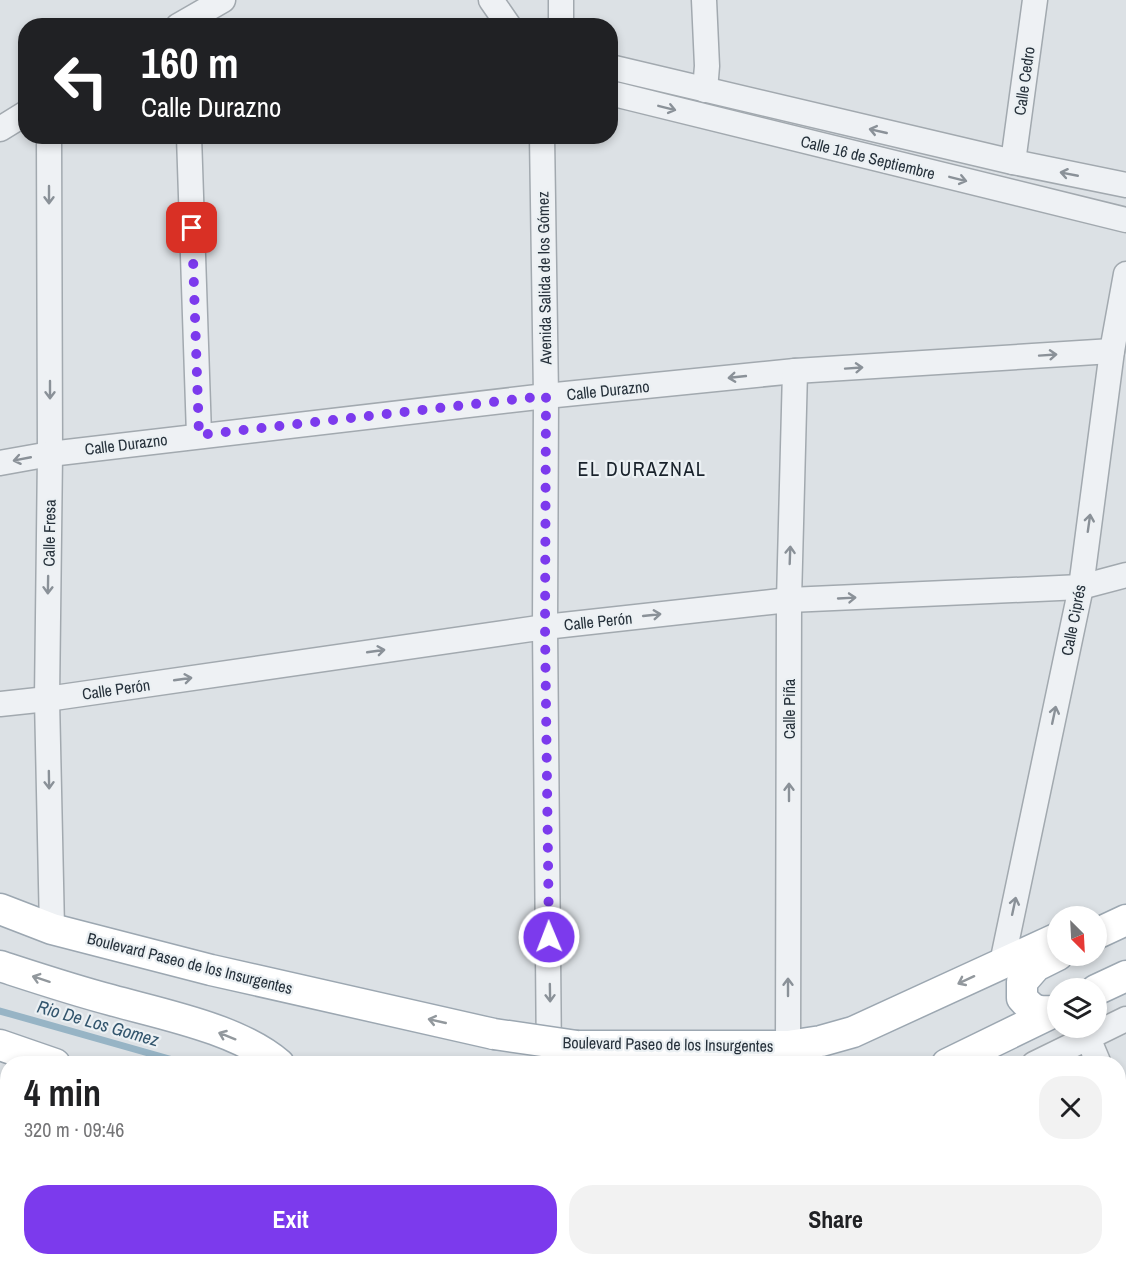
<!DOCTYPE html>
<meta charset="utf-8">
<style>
body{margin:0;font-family:"Archivo Narrow",sans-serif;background:#f2f2f2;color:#202124;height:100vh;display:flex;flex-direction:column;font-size:22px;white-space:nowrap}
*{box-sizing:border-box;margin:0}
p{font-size:20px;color:#757577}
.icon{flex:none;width:33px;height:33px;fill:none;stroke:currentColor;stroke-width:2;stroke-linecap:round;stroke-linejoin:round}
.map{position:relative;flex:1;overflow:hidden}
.side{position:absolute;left:0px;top:1056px;width:1126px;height:210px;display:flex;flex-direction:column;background:#fff;border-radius:24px 24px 0 0;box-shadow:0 3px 9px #0003}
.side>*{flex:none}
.hud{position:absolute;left:18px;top:18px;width:600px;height:126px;border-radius:24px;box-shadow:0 3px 9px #0003;background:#202124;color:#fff;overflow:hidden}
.needle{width:39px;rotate:156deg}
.buttons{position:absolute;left:1047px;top:906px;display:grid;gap:12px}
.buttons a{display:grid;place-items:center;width:60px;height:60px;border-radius:50%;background:#fff;box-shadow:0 3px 9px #0003;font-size:30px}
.pin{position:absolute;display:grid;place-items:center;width:51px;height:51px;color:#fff;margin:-26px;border-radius:12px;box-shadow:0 3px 9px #0006}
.me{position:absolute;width:66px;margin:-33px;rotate:359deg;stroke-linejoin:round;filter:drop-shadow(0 0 4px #0008)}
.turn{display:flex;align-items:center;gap:21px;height:126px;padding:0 24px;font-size:27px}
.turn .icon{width:78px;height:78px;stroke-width:2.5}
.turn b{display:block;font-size:42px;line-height:51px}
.round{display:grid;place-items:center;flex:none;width:63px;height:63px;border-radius:24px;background:#f2f2f2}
.overview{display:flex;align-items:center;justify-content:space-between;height:102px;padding:0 24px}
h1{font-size:36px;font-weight:800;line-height:45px}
.button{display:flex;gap:12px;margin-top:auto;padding:12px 24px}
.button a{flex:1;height:69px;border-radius:24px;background:#7c3aed;color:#fff;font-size:24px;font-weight:800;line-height:69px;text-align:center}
.button a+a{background:#f2f2f2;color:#202124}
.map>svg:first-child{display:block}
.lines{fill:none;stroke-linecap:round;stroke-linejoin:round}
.stream{stroke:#97b4c5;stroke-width:7}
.minor-casing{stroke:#a2a9af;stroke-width:27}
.major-casing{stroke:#9ca7b1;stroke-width:33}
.minor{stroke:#eef1f4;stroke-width:24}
.major{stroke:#fff;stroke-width:30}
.major-bridge-casing{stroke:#9ca7b1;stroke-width:33;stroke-linecap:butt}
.major-bridge{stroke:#fff;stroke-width:30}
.oneway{stroke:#8a9198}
.oneway2{stroke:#92989d}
.route{stroke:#7c3aed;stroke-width:10;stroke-dasharray:0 18}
.labels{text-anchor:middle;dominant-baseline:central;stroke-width:4.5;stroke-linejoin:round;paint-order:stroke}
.street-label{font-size:16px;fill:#26313b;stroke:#ebf0f3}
.water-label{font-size:18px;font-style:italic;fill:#32556d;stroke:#ebf0f3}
.quarter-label{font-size:20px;letter-spacing:1.5px;fill:#19222b;stroke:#ebf0f3}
</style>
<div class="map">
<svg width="1126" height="1266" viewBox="0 0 1126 1266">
<rect width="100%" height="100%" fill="#dce1e5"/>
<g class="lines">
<!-- stream -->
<g class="stream">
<path d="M0 1011 187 1064"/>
<path d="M328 1258 330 1266"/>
</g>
<!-- minor casing -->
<g class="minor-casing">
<g id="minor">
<path d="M491 0 509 26"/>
<path d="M704 0 707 66 705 90"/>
<path d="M178 26 223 0"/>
<path d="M561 26V0"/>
<path d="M610 67 1013 162 1126 185"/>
<path d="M610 93 1126 220"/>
<path d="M0 129 26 113"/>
<path d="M49 136 50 454 47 699 52 929"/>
<path d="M189 136 199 435"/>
<path d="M542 136 546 396 545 627 549 1064"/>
<path d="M1013 162 1035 0"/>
<path d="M0 463 50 454 546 396 795 371 1112 351"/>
<path d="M0 704 47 699 545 627 789 600 1081 587 1126 575"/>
<path d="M1002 963 1081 587 1112 351 1126 274"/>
<path d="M1088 1038 1099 1064"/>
<path d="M788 1046 789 600 795 371"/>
<path d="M1034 1064 1126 1019"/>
<path d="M1119 1107 1126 1122"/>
<path d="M214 1258 220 1266"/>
<path d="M889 1258 892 1266"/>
<path d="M171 1266 180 1258"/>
<path d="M545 1266V1258"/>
</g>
</g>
<!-- major casing -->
<g class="major-casing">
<g id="major">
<path d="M0 909 52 929 211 970 494 1034"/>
<path d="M1096 934 1126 920"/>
<path d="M0 966C37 978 73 990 111 1000 161 1014 239 1029 279 1064"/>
<path d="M1096 990 1126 976"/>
<path d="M1057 1011C1038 1012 1034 1012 1022 998V982L1036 966 1058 955"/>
<path d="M0 1045 55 1064"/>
<path d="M577 1046H788L821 1041 853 1032 1058 938"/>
<path d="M947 1064 1058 1010"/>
<path d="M0 1122 8 1125"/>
<path d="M289 1258 292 1266"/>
<path d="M373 1258 375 1266"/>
</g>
</g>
<!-- minor -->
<use href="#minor" class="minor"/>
<!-- major -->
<use href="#major" class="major"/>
<!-- major-bridge casing -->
<g class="major-bridge-casing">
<path id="major-bridge" d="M494 1034 577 1046"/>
</g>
<!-- major-bridge -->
<use href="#major-bridge" class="major-bridge"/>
</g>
<!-- one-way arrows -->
<defs><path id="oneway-shaft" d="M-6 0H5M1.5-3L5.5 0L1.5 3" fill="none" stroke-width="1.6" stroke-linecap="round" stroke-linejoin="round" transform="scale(1.5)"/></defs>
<g class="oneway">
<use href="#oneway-shaft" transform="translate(667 108) rotate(14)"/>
<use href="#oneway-shaft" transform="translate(878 131) rotate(-167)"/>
<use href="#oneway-shaft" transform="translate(1069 174) rotate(-169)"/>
<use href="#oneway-shaft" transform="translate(958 179) rotate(14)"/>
<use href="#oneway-shaft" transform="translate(49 195) rotate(90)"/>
<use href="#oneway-shaft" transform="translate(1048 355) rotate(-4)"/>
<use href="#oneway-shaft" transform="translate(854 368) rotate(-4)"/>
<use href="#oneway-shaft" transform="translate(737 377) rotate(174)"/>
<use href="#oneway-shaft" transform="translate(50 390) rotate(90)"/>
<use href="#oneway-shaft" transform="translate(22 459) rotate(169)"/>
<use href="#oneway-shaft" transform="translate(1089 523) rotate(-82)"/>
<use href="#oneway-shaft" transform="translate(790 555) rotate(-88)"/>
<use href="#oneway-shaft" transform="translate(48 585) rotate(91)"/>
<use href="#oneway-shaft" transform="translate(847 598) rotate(-3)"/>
<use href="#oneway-shaft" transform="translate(652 615) rotate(-6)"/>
<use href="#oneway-shaft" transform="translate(376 651) rotate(-8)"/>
<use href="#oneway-shaft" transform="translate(183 679) rotate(-8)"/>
<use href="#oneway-shaft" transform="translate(1054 715) rotate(-78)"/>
<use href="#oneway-shaft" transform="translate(49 780) rotate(89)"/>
<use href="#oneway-shaft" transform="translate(789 792) rotate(-90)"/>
<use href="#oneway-shaft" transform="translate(1014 906) rotate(-78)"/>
<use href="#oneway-shaft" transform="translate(788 987) rotate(-90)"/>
<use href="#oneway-shaft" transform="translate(550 993) rotate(89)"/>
</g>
<g class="oneway2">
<use href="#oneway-shaft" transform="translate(41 979) rotate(-162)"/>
<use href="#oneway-shaft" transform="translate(966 980) rotate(155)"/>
<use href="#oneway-shaft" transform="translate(437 1021) rotate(-167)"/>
<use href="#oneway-shaft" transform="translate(227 1036) rotate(-158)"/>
</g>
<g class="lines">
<!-- route -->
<path class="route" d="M192 228 199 435 546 396 545 627 549 937"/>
</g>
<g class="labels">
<!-- street labels -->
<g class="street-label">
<text transform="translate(1024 81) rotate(-82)">Calle Cedro</text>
<text transform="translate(868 157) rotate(14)">Calle 16 de Septiembre</text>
<text transform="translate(544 278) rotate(-91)">Avenida Salida de los Gómez</text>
<text transform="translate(608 390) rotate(-6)">Calle Durazno</text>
<text transform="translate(126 444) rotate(-7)">Calle Durazno</text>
<text transform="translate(49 533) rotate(-89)">Calle Fresa</text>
<text transform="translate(1073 620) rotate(-79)">Calle Ciprés</text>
<text transform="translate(598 621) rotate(-6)">Calle Perón</text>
<text transform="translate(116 689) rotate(-8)">Calle Perón</text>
<text transform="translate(789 709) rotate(-90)">Calle Piña</text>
<text transform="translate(190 963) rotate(14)">Boulevard Paseo de los Insurgentes</text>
<text transform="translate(668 1044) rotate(1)">Boulevard Paseo de los Insurgentes</text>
</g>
<!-- water labels -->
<g class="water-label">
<text transform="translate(98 1023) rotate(16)">Rio De Los Gomez</text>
</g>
<!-- quarter labels -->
<g class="quarter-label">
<text x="642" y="468">EL DURAZNAL</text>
</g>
</g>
</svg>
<div class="buttons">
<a><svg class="needle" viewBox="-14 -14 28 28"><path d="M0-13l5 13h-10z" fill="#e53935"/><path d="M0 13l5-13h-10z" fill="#757577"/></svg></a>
<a><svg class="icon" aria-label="layers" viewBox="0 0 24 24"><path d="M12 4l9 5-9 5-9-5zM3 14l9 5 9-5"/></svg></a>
</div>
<div class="pin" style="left:192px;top:228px;background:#d93025"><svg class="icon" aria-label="arrive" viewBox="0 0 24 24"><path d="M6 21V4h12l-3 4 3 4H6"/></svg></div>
<svg class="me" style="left:549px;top:937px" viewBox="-20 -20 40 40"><circle r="17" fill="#7c3aed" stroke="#fff" stroke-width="3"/><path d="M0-11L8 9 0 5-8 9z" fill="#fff"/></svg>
<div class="hud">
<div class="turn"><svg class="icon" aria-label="left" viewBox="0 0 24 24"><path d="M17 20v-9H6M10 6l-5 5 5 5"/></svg><div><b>160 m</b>Calle Durazno</div></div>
</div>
<section class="side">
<div class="overview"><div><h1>4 min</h1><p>320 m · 09:46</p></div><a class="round"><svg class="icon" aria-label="close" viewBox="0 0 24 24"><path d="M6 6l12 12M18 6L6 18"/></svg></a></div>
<div class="button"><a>Exit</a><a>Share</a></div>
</section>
</div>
